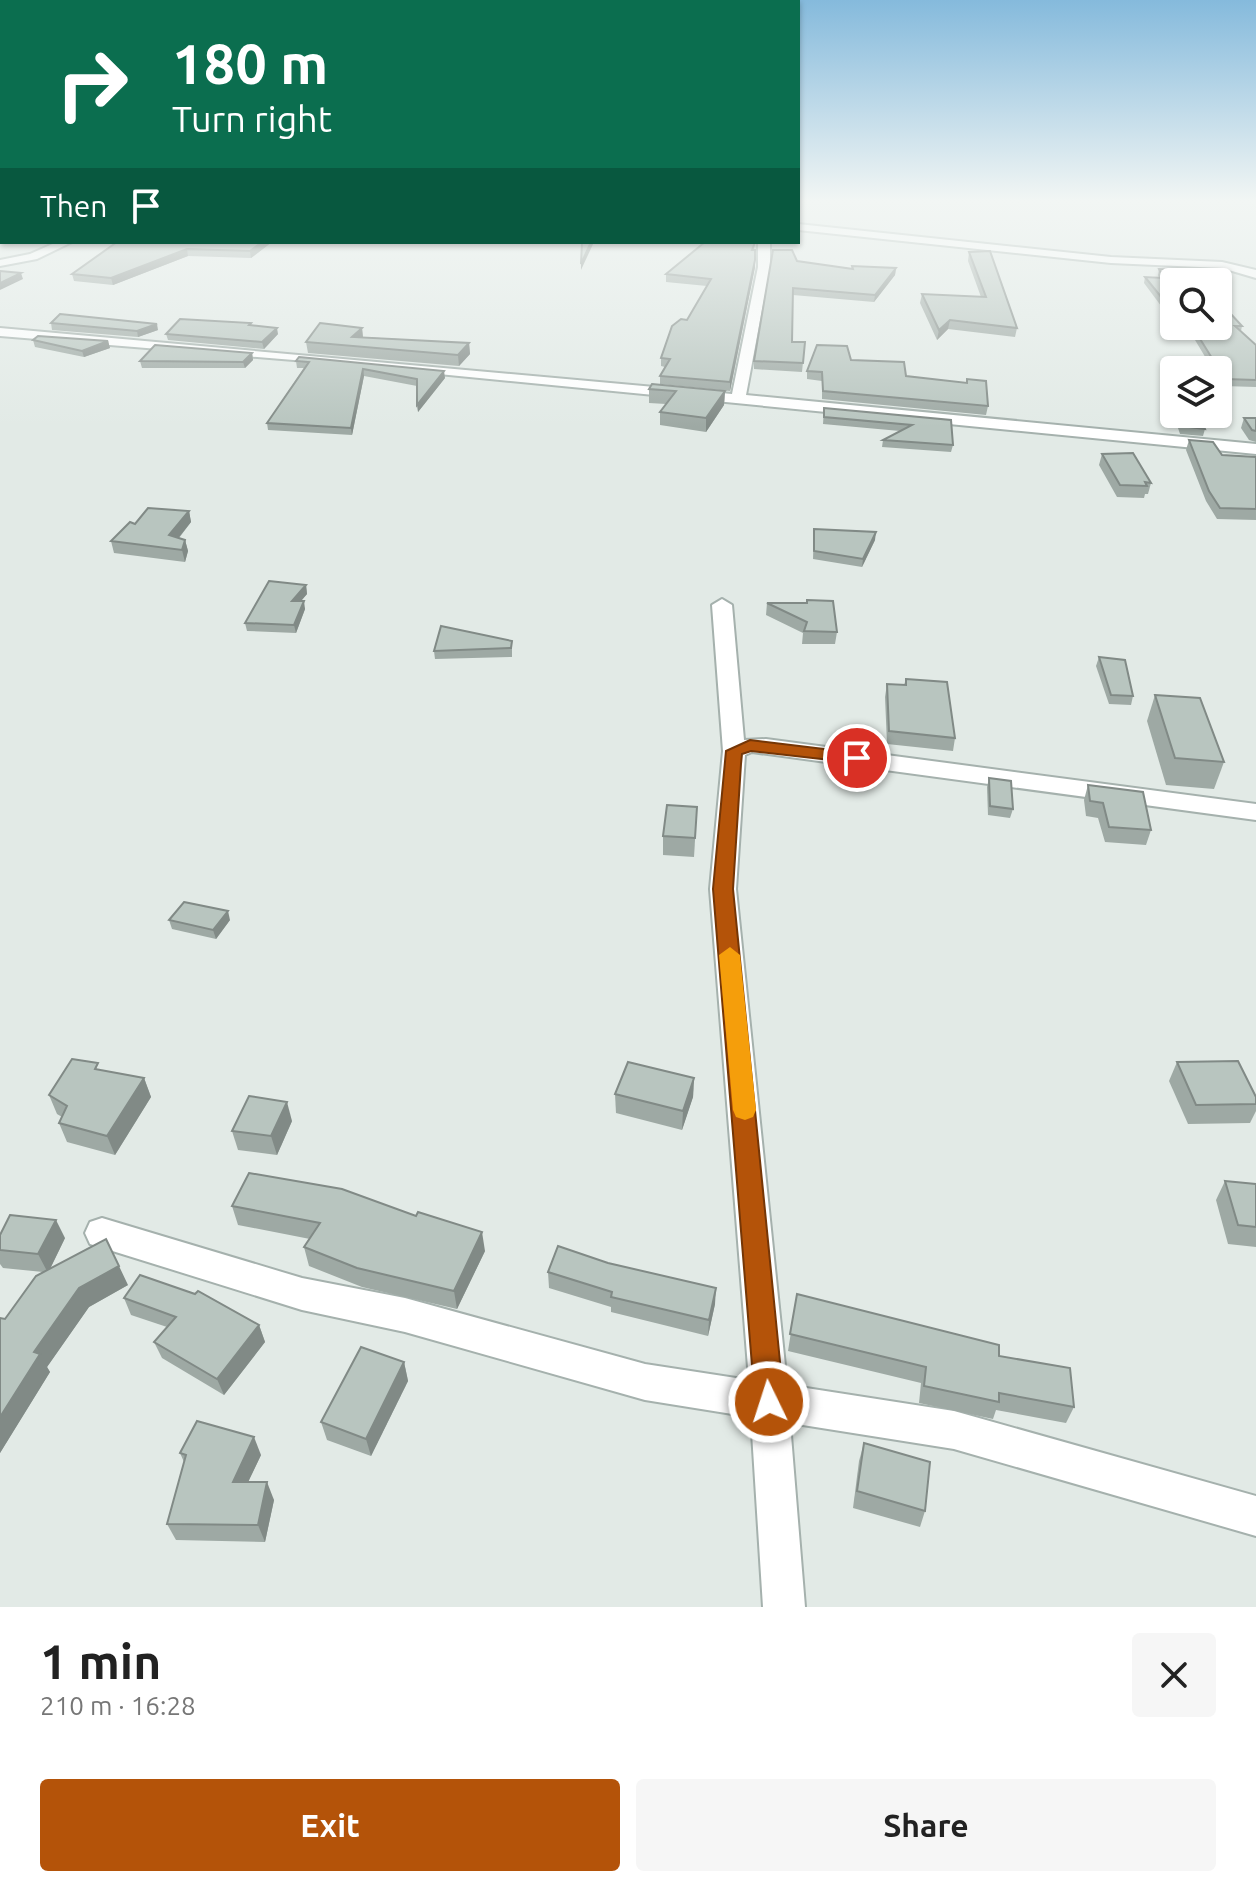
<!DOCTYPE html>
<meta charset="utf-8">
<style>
body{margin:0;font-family:Ubuntu,sans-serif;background:#f6f6f6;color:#222;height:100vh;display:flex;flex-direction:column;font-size:30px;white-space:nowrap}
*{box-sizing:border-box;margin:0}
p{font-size:26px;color:#767676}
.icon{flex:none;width:44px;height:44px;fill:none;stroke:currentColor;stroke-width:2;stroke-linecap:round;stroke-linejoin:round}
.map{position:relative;height:1607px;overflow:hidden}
.sheet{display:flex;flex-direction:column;background:#fff;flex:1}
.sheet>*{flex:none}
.hud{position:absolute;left:0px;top:0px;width:800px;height:244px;box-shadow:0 2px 6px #0004;background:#0b6e4f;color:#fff;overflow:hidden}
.tools{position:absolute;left:1160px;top:268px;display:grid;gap:16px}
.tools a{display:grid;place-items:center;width:72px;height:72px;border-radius:8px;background:#fff;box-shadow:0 2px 6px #0004;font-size:40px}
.pin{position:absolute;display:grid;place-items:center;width:68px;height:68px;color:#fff;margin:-34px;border:4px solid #fff;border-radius:50%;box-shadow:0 2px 8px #0007}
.me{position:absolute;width:88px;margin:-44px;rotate:356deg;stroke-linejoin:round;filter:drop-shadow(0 0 6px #0008)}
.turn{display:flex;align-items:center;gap:28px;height:168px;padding:0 40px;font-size:36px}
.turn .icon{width:104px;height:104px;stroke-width:2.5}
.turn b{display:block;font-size:56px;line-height:68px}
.then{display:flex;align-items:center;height:76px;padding:0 40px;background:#0003;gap:16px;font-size:30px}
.round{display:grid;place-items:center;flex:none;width:84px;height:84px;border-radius:8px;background:#f6f6f6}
.overview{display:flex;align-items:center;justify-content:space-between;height:136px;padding:0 40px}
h1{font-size:48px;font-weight:600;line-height:60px}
.action{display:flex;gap:16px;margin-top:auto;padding:16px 40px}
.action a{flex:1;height:92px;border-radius:8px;background:#b45309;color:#fff;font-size:32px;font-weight:600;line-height:92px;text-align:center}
.action a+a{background:#f6f6f6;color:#222}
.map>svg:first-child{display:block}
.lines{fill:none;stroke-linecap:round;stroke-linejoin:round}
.minor-casing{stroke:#a5b1ad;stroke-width:4}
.minor{fill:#fff;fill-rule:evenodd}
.wall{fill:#9ea9a4}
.shaded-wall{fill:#818a86}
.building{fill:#b8c5bf;stroke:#818a86;stroke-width:2}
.route{fill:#b45309;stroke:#753606;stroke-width:2}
.slow{fill:#f59e0b}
</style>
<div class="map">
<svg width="1256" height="1607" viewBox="0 0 1256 1607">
<rect width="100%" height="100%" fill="#e2eae6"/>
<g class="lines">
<!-- minor casing -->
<g class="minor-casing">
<g id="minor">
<path d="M798 224 1111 257 1222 262 1256 270V278L1222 268 1111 263 798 230Z"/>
<path d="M57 242H72L37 259 0 266V260L30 254Z"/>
<path d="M758 242H770V267L746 395 1256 444V454L306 361 0 336V328L732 394 758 267Z"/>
<path d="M722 599 732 605 744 740 766 739 1256 804V820L752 752 745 755 736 889 787 1385 954 1411 1256 1496V1536L954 1449 790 1423 805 1607H763L751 1417 645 1400 405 1332 302 1310 90 1244 85 1233 90 1222 102 1218 302 1278 405 1298 645 1364 749 1380 710 889 723 751 712 605Z"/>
</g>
</g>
<!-- minor -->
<use href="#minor" class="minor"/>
</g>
<!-- wall -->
<g class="wall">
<path d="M117 242H272L251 258 188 256 113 285 74 281 72 274Z"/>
<path d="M755 242 754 250 755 267 730 391 660 384V376L665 367 661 366V358L687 320 707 286 666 282V274Z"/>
<path d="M969 252 1017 328 1015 337 948 329 937 340 920 303 922 294 981 297 968 261Z"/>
<path d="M797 261 852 269V266L896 268 895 275 874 302 793 295 792 342H805L802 372 754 369V361Z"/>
<path d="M1159 269 1174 282V320L1170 318 1144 283 1145 277 1159 278 1158 275Z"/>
<path d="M51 323 158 330 138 337 52 330Z"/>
<path d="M252 326 278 334 264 349 168 340 166 334Z"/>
<path d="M1182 326H1242L1241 331 1256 345V387L1223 386 1218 378V370H1213L1189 330Z"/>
<path d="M362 328 363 337 469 343 470 354 459 366 308 353 306 342Z"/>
<path d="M33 340 108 341 110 348 84 357 35 347Z"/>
<path d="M252 353 253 360 245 368H142L140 361Z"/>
<path d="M851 360 906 376 966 383 988 406 986 415 822 399V381L807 379V371Z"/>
<path d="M296 361 445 378 418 412 417 386 364 376 352 435 268 430 267 423 304 368H297Z"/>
<path d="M649 389 725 391 724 405 706 432 660 425V412L666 404 649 403Z"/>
<path d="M824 408 951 420 953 445 951 452 882 447 883 440 900 431 823 424Z"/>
<path d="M1179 418 1205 429 1203 436 1180 434 1177 425Z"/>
<path d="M1244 418H1256V442L1249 440 1241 428Z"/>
<path d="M1189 440 1222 455 1256 457V520L1217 519 1206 501 1186 450Z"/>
<path d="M1102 454 1151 483 1148 494H1145L1144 498 1117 497 1099 465Z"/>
<path d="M189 511 191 522 179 538 185 540 188 551 185 562 114 553 111 541 135 524Z"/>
<path d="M814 529 875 540 862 567 813 559Z"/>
<path d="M306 585 307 594 301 601 305 609 296 633 247 631 245 623Z"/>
<path d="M807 600 837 632 835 644H802L803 633 766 615 767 603H806Z"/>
<path d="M512 641V657L435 659 434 651Z"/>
<path d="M1099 657 1133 696 1131 705 1109 704 1096 666Z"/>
<path d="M906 679 955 738 953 751 887 744 885 697 887 684 904 685Z"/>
<path d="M1155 695 1224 762 1214 789 1166 785 1147 721Z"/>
<path d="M989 778 1013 809 1010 818 988 815 987 787Z"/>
<path d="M1088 785 1151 830 1146 845 1105 842 1098 818 1086 816 1084 800Z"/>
<path d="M697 807 694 857 663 855V836Z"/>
<path d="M169 920H230L216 939 172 929Z"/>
<path d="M1177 1062 1256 1097V1111L1250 1123 1188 1124 1169 1081Z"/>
<path d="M101 1070 144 1078 151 1097 115 1155 67 1142 59 1123 62 1117 57 1114 49 1095Z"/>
<path d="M694 1078 693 1097 682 1130 616 1113 615 1094Z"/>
<path d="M292 1121 277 1155 238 1150 232 1131Z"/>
<path d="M1225 1181 1256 1184V1247L1228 1244 1216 1200Z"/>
<path d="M232 1206 416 1216 485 1251 457 1309 362 1287 309 1266 304 1247 310 1239 238 1225Z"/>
<path d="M0 1235 65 1238 50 1269 128 1285 89 1307 47 1367 50 1372 0 1453V1318L5 1319 43 1272 3 1268 0 1264Z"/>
<path d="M548 1272 715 1304 708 1336 611 1312V1307L549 1288Z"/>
<path d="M195 1294 259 1325 265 1342 224 1395 162 1358 154 1342 167 1327 131 1315 124 1298Z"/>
<path d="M797 1294 999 1356 1074 1407 1066 1423 996 1410 993 1419 919 1403 921 1383 788 1351Z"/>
<path d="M404 1362 408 1381 371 1456 327 1440 321 1422Z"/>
<path d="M864 1443 925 1511 920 1527 853 1508 859 1461Z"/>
<path d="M180 1453 261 1455 248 1482 274 1500 265 1542 176 1540 167 1524 184 1462Z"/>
</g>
<!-- shaded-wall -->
<g class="shaded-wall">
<path d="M262 242H272L251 258 250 251Z"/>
<path d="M591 242H594L581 270V264Z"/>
<path d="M187 249 188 256 113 285 111 278Z"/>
<path d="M755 260V267L730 391V382Z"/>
<path d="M896 268 895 275 874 302 875 295Z"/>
<path d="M21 273 23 279 0 290V283Z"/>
<path d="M950 320 948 329 937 340 939 330Z"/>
<path d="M157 324 158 330 138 337 137 331Z"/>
<path d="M277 328 278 334 264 349 262 342Z"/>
<path d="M362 328 363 339 352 337Z"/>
<path d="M108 341 110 348 84 357 82 351Z"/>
<path d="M469 343 470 354 459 366 458 355Z"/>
<path d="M252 353 253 360 245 368 243 362Z"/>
<path d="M363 369 364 376 352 435 351 428Z"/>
<path d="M444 371 445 378 418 412 417 405Z"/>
<path d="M725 391 724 405 706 432V418Z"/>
<path d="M189 511 191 522 172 546 169 535Z"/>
<path d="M876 532 875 540 862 567 863 559Z"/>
<path d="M185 540 188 551 185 562 182 550Z"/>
<path d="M306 585 307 594 294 609 292 601Z"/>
<path d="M304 601 305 609 296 633 294 625Z"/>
<path d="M228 911 230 920 216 939 213 930Z"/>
<path d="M144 1078 151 1097 115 1155 107 1136Z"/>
<path d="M694 1078 693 1097 682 1130 683 1111Z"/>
<path d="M287 1102 292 1121 277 1155 271 1136Z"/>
<path d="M56 1220 65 1238 48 1273 38 1254Z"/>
<path d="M482 1232 485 1251 457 1309 454 1291Z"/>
<path d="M119 1266 128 1285 89 1307 47 1367 50 1372 0 1453V1417L34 1352 79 1288Z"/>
<path d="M716 1288 715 1304 708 1336 709 1320Z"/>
<path d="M259 1325 265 1342 224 1395 217 1379Z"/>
<path d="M404 1362 408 1381 371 1456 366 1439Z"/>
<path d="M254 1437 261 1455 240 1499 233 1482Z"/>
<path d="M267 1482 274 1500 265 1542 258 1525Z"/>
</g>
<!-- building -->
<g class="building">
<path d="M117 242H262L250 251 187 249 111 278 72 274Z"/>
<path d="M582 242H591L581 264Z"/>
<path d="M705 242H755L752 250H755V260L730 382 660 376 670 359 661 358 672 326 681 319 687 320 711 279 666 274Z"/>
<path d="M773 250H792L797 261 853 269 852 266 896 268 875 295 793 288 792 342H805L803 363 754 361Z"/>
<path d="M990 251 1017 328 950 320 939 330 922 294 986 297 969 252Z"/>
<path d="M1159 269 1191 271 1201 282H1174V313L1145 277 1163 278Z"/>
<path d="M0 271 21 273 0 283Z"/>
<path d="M1218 300 1242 326H1235L1256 345V380L1225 379 1192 326H1218Z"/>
<path d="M60 314 157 324 137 331 51 323Z"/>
<path d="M180 319 251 323 249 325 277 328 262 342 166 334Z"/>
<path d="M320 323 362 328 352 337 469 343 458 355 306 342Z"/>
<path d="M38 336 108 341 82 351 33 340Z"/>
<path d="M155 345 252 353 243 362 140 361Z"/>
<path d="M817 345 847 346 851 360 904 362 906 376 967 383V379L986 381 988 406 823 391 822 372 807 371Z"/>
<path d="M299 357 444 371 417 405V379L363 369 351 428 267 423 309 362 296 361Z"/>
<path d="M652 384 725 391 706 418 660 412 676 391 649 389Z"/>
<path d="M824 408 951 420 953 445 883 440 912 425 824 417Z"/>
<path d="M1179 418 1201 419 1205 429 1182 426Z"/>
<path d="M1244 418H1256V431L1252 430Z"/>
<path d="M1189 440 1213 442 1222 455 1256 457V509L1220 508 1209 491Z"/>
<path d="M1133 453 1151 483 1145 482 1147 486 1120 485 1102 454Z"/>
<path d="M148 508 189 511 169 535 185 540 182 550 111 541 130 522 135 524Z"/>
<path d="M814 529 876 532 863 559 814 551Z"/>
<path d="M269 581 306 585 292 601H304L294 625 245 623Z"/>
<path d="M807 600 833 601 837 632 804 631 807 622 767 603H807Z"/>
<path d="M441 626 512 641 511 648 434 651Z"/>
<path d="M1099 657 1125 660 1133 696 1111 695Z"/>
<path d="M906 679 947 682 955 738 889 731 887 684 906 685Z"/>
<path d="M1155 695 1200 698 1224 762 1175 758Z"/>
<path d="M989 778 1011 781 1013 809 990 806Z"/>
<path d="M1088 785 1143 792 1151 830 1109 827 1103 803 1090 801Z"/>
<path d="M667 805 697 807 695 838 663 836Z"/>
<path d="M184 902 228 911 213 930 169 920Z"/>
<path d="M72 1059 98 1063 95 1069 144 1078 107 1136 59 1123 67 1106 49 1095Z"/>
<path d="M1238 1061 1256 1097V1104L1196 1105 1177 1062Z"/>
<path d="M628 1062 694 1078 683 1111 615 1094Z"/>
<path d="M249 1096 287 1102 271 1136 232 1131Z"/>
<path d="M249 1173 342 1189 416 1216 418 1212 482 1232 454 1291 357 1268 304 1247 320 1223 232 1206Z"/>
<path d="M1225 1181 1256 1184V1227L1238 1225Z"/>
<path d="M10 1215 56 1220 38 1254 0 1250V1235Z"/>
<path d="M106 1239 119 1266 79 1288 34 1352 40 1354 0 1417V1318L5 1319 36 1276Z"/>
<path d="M558 1246 608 1263 716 1288 709 1320 611 1297 612 1292 548 1272Z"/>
<path d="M140 1275 195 1294 198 1291 259 1325 217 1379 154 1342 176 1317 124 1298Z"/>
<path d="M797 1294 999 1345V1356L1070 1368 1074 1407 999 1393V1402L924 1386 926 1367 790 1334Z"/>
<path d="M361 1347 404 1362 366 1439 321 1422Z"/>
<path d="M197 1421 254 1437 233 1482H267L258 1525 167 1524 186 1455 180 1453Z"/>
<path d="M864 1443 930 1462 925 1511 857 1491Z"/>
</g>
<!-- sky -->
<linearGradient id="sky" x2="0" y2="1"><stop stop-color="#85badc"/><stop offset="0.47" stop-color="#f2f6f4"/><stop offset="1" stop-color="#f2f6f4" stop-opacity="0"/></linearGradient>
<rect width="1256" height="427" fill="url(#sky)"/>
<!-- route -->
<path class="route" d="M750 740 857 753 866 758 857 763 751 751 742 754 741 764 733 889 784 1402 780 1412 769 1416 759 1412 755 1402 713 889 726 751Z"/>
<!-- slow -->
<path class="slow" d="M730 947 740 955 756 1110 753 1117 745 1120 736 1117 733 1110 719 955Z"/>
</svg>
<div class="tools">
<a><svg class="icon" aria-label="search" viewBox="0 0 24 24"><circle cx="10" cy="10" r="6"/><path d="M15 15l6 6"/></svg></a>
<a><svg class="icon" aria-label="layers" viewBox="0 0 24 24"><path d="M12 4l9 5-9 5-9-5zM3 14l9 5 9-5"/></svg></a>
</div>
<div class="pin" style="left:857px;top:758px;background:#d93025"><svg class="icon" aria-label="arrive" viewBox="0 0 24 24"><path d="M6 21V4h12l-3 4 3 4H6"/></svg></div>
<svg class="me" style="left:769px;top:1402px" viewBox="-20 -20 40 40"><circle r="17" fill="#b45309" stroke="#fff" stroke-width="3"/><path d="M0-11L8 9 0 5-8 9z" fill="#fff"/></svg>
<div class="hud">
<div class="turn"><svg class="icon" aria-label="right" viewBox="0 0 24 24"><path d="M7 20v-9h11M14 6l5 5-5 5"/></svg><div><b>180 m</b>Turn right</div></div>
<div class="then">Then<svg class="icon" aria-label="arrive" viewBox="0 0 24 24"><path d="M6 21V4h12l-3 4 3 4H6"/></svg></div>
</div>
</div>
<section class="sheet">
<div class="overview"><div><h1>1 min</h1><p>210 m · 16:28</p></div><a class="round"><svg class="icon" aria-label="close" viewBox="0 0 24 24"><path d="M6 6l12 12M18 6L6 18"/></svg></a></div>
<div class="action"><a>Exit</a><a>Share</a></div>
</section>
